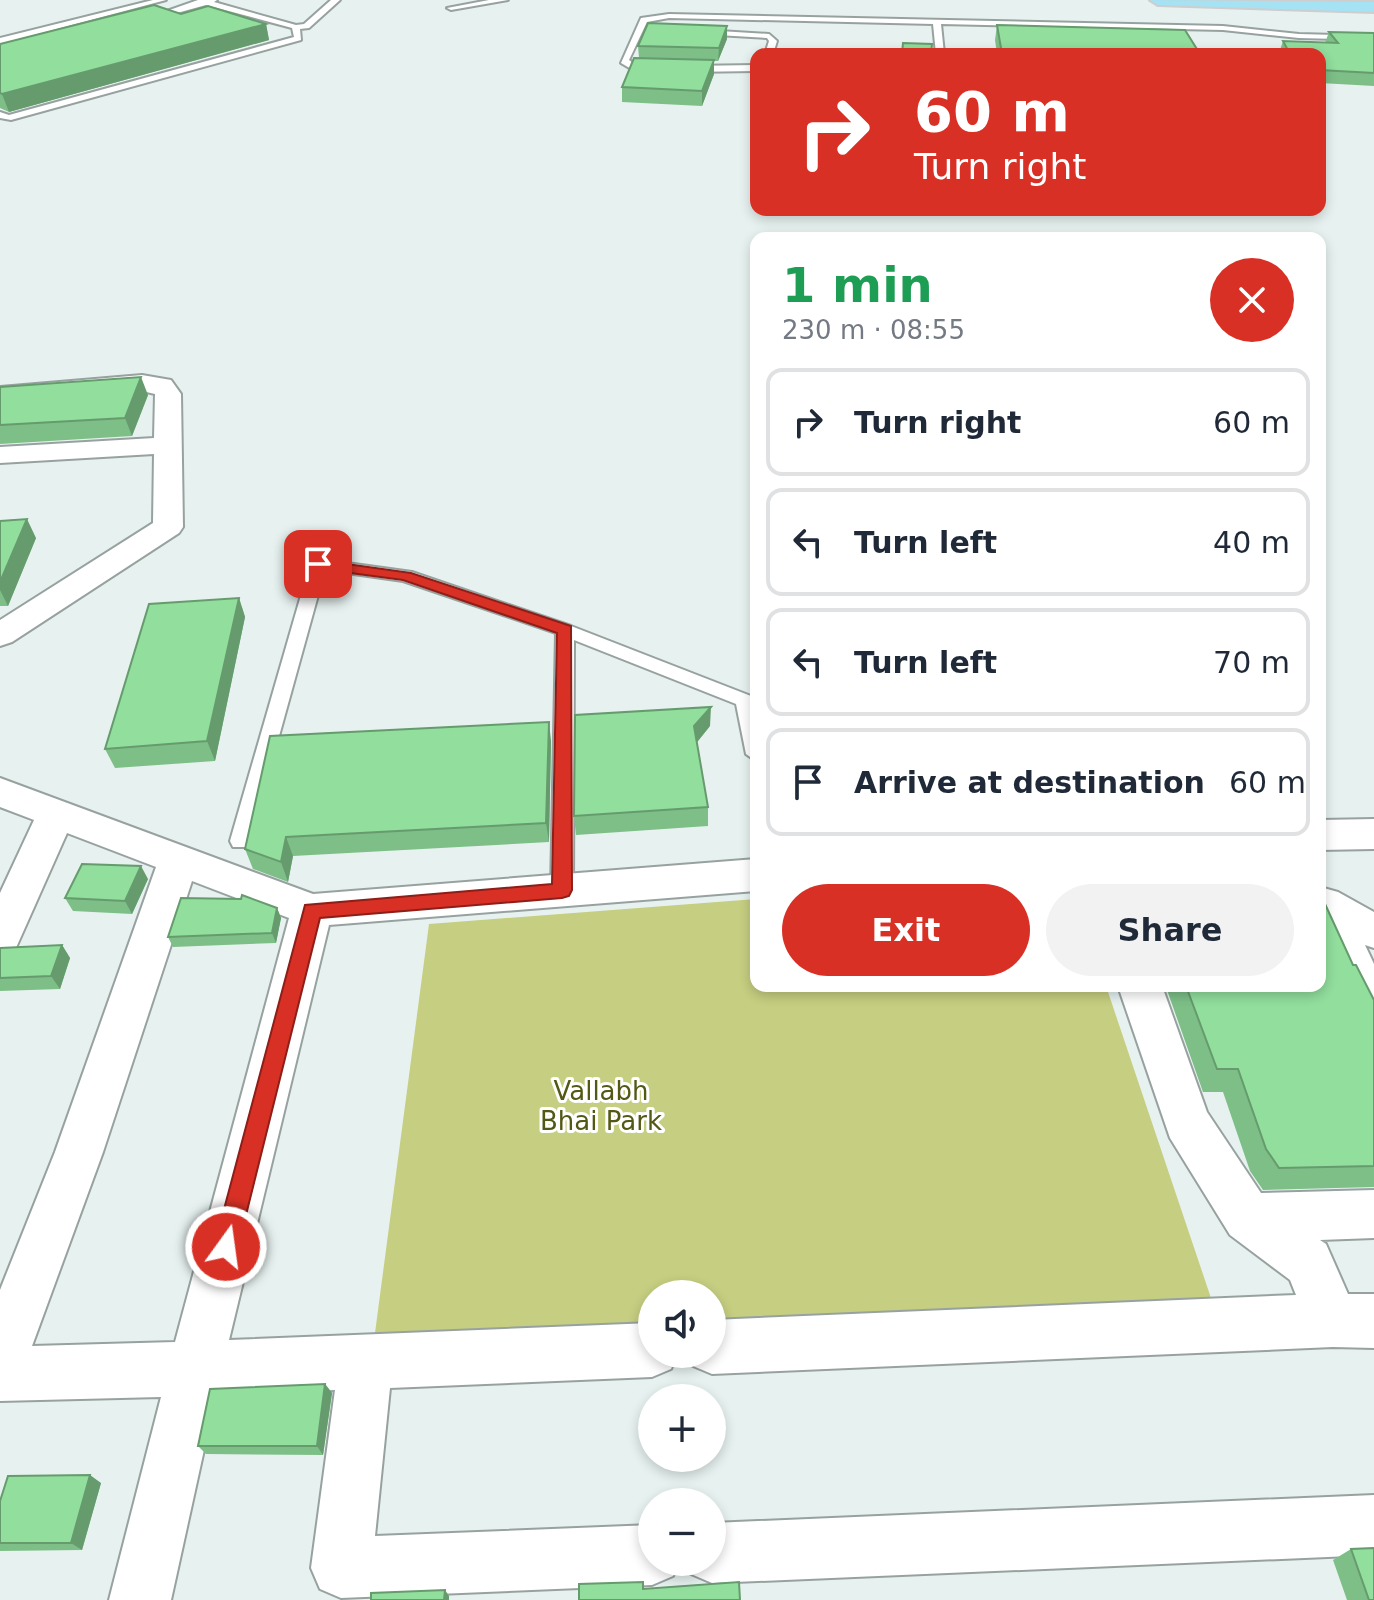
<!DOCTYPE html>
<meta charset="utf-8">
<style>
body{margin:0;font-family:"DejaVu Sans",sans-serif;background:#f2f2f3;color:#1f2937;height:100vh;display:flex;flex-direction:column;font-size:30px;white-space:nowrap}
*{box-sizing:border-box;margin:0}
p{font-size:26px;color:#747a83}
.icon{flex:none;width:44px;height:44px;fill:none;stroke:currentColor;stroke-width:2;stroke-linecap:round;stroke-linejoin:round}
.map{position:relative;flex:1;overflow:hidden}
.drawer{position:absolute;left:750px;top:232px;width:576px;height:760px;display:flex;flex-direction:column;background:#fff;border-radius:16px;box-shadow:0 4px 12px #0003}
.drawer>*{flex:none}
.top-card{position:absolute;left:750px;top:48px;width:576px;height:168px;border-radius:16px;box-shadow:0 4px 12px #0003;background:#d93025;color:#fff;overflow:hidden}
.buttons{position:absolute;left:638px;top:1280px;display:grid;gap:16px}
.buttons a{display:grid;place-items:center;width:88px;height:88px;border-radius:50%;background:#fff;box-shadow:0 4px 12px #0003;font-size:40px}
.pin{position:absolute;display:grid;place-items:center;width:68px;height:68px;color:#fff;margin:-34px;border-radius:16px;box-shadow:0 4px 12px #0006}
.me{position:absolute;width:88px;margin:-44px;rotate:14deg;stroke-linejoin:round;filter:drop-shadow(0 0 6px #0008)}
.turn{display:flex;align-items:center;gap:28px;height:168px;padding:0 32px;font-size:36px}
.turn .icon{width:104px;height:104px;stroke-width:2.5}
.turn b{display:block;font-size:56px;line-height:68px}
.round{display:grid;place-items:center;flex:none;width:84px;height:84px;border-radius:42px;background:#f2f2f3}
.headline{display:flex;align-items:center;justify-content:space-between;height:136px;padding:0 32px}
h1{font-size:48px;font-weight:700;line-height:60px;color:#1e9e55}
.button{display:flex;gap:16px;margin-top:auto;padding:16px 32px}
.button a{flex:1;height:92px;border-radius:48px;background:#d93025;color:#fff;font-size:32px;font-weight:700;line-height:92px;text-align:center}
.button a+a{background:#f2f2f3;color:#1f2937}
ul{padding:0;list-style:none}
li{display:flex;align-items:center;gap:24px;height:108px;margin:0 16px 12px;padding:0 16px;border:4px solid #e0e1e3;border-radius:16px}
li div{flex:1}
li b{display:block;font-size:30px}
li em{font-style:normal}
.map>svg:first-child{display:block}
.green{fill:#c6ce81}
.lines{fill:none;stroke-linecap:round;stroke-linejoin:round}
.lane-casing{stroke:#97a2a0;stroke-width:4}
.street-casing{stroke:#97a2a0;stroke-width:4}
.highway-casing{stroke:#cdcecd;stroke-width:4}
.lane{fill:#fff;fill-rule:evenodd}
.street{fill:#fff;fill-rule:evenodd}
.highway{fill:#a4e2f4;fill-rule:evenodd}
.wall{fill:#7dbf87}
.shaded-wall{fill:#669b6e}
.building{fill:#91de9d;stroke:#669b6e;stroke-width:2}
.route{fill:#d93025;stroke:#8d1f18;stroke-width:2}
.labels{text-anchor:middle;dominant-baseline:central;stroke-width:6;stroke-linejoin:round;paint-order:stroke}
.near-park-label{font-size:26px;fill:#535814;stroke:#fff}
</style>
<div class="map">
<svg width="1374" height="1600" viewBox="0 0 1374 1600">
<rect width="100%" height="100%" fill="#e7f2f0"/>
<!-- green -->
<path class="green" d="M756 899V986H1106L1213 1304 712 1321V1294H652V1323L375 1333 429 924Z"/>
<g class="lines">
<!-- lane casing -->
<g class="lane-casing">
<g id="lane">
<path d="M153 0H166L0 44V38Z"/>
<path d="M217 0 214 2 296 25 304 24 331 0H340L309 28 300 29 301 40 11 120 0 118V112L9 115 294 37 292 28 206 5 148 21 144 19 198 0Z"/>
<path d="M489 0H508L451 10 447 8Z"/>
<path d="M669 14 1223 26 1299 34 1374 36V40L1299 38 1223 30 941 24 944 54H936L933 24 669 18 647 22 629 60 635 64 659 66V70H633L621 63 641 18Z"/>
<path d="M703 30 769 34 777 41 773 54H765L769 41 767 38 700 34Z"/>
<path d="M756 65V71L688 72 684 69 688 66Z"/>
<path d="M318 559 412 572 571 626 751 696 756 712V761L746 754 736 704 574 640 573 890 570 896 562 898 554 896 551 890 556 633 403 581 325 570 250 841 247 847H233L230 841 310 564Z"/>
</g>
</g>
<!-- street casing -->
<g class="street-casing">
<g id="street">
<path d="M142 375 171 380 181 394 183 527 179 533 12 642 0 646V620L153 523 154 454 0 463V447L154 438 155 394 142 391 0 403V387Z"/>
<path d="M0 778 313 894 756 859V891L329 925 229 1340 652 1323V1354H677L671 1369 652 1377 390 1388 375 1536 652 1525V1562H679L673 1576 652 1585 341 1598 320 1589 311 1568 335 1390 216 1395 171 1600H109L161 1397 0 1401V1290L55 1152 156 867 67 833 15 950 0 955V893L34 820 0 807ZM192 881 289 918 175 1342 32 1346 103 1152Z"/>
<path d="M1374 819V849L1320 850V820Z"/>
<path d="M1320 887 1338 892 1374 912V948L1365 945 1374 964V1028L1358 1022 1320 939Z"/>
<path d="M1118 986H1162L1207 1112 1261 1193 1374 1190V1238L1320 1240 1326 1244 1348 1294H1374V1348L1333 1347 712 1374 693 1366 688 1354H712V1320L1296 1295 1290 1280 1230 1235 1170 1138Z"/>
<path d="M1374 1495V1555L712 1583 691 1574 686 1562H712V1523Z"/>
</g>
</g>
<!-- highway casing -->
<g class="highway-casing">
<path id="highway" d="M1150 0 1374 2V12L1158 5Z"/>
</g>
<!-- lane -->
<use href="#lane" class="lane"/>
<!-- street -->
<use href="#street" class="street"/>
<!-- highway -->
<use href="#highway" class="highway"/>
</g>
<!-- wall -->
<g class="wall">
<path d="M181 14 266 24 269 40 9 112 0 108V44Z"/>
<path d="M997 25 1200 54H997L995 40Z"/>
<path d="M1329 32 1374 33V86L1320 83V54L1279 53 1283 41 1325 43Z"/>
<path d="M727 39 718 61H714V74L702 106 622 102V87L639 58 638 46Z"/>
<path d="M0 387 148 395 132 436 0 444Z"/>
<path d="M0 521 36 538 8 606H0Z"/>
<path d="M239 598 245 617 215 761 115 768 105 749Z"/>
<path d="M710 726 697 742 708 807V826L576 835 574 816Z"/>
<path d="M551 741 549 842 293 856 288 882 253 869 245 849Z"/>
<path d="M148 879 132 914 73 911 65 898Z"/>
<path d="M277 908 281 918 276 943 173 947 168 937Z"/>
<path d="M62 945 70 958 60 989 0 991V948Z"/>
<path d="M1353 965 1374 1000V1187L1263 1190 1250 1171 1223 1092H1203L1167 990 1168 986H1320Z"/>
<path d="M325 1384 332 1393 323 1455 206 1454 198 1446Z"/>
<path d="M101 1483 82 1550 0 1551V1501Z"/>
<path d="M1351 1549 1374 1600H1347L1333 1560Z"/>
</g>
<!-- shaded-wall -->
<g class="shaded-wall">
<path d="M266 24 269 40 9 112 2 94Z"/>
<path d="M727 26V39L718 61 719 48Z"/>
<path d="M714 60V74L702 106V91Z"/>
<path d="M141 377 148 395 132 436 125 418Z"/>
<path d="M27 519 36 538 8 606 0 590V582Z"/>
<path d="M239 598 245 617 215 761 207 741Z"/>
<path d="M711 707 710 726 694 746V726Z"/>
<path d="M549 722 551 741 549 842 546 823Z"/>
<path d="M286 837 293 856 288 882 281 862Z"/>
<path d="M141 866 148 879 132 914 125 901Z"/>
<path d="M277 908 281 918 276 943 272 933Z"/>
<path d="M62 945 70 958 60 989 51 976Z"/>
<path d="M325 1384 332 1393 323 1455 317 1446Z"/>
<path d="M90 1475 101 1483 82 1550 71 1543Z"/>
<path d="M445 1590 449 1596V1600H444Z"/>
</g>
<!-- building -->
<g class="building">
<path d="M154 5 181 14 208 6 266 24 2 94 0 93V44Z"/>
<path d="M648 23 727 26 719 48 638 46Z"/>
<path d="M997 25 1185 30 1200 54H1002Z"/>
<path d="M1329 32 1374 33V73L1320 70V54H1290L1283 41 1338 43Z"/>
<path d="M903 43 932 44 931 54H902Z"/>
<path d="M634 58 714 60 702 91 622 87Z"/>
<path d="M141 377 125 418 0 425V387Z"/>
<path d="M27 519 0 582V521Z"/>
<path d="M239 598 207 741 105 749 149 604Z"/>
<path d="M711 707 694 726 708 807 574 816 575 715Z"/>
<path d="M549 722 546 823 286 837 281 862 245 849 270 736Z"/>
<path d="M82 864 141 866 125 901 65 898Z"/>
<path d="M1320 893 1353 965H1356L1374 1000V1166L1279 1168 1266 1149 1238 1069H1217L1186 986H1320Z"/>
<path d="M242 895 277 908 272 933 168 937 181 898 241 899Z"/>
<path d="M62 945 51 976 0 978V948Z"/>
<path d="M325 1384 317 1446H198L210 1389Z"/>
<path d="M90 1475 71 1543H0V1501L8 1476Z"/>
<path d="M1374 1548V1600H1369L1351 1549Z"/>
<path d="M643 1582V1589L739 1582 740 1600H579V1584Z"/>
<path d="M445 1590 444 1600H371V1593Z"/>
</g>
<!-- route -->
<path class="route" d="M318 560 411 573 571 626 572 890 569 896 562 898 320 918 238 1247 235 1255 226 1259 218 1255 214 1247 305 905 552 884 557 633 403 580 313 568 311 564Z"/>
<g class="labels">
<!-- near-park labels -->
<g class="near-park-label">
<text x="601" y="1091">Vallabh<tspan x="601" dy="30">Bhai Park</tspan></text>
</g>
</g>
</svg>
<div class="buttons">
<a><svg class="icon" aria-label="sound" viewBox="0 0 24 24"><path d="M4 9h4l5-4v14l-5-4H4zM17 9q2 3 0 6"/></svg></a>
<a>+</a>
<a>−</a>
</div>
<div class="pin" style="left:318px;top:564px;background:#d93025"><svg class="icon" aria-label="arrive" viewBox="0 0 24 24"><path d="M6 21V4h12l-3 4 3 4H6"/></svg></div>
<svg class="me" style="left:226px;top:1247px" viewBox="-20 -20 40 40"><circle r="17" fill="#d93025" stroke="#fff" stroke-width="3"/><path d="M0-11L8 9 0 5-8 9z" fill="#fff"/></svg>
<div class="top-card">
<div class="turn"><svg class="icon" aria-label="right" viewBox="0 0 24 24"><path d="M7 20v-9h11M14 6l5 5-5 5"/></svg><div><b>60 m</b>Turn right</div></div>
</div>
<section class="drawer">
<div class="headline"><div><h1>1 min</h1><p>230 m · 08:55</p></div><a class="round" style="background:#d93025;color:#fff"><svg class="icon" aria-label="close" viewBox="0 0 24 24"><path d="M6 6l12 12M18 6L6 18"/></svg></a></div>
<ul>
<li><svg class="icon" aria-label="right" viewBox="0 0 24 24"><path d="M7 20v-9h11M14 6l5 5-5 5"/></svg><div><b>Turn right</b></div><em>60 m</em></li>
<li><svg class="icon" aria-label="left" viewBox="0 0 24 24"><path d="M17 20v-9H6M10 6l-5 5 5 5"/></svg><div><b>Turn left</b></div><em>40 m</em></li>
<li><svg class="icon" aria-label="left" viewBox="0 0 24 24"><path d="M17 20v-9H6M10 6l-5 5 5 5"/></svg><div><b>Turn left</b></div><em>70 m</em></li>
<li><svg class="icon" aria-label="arrive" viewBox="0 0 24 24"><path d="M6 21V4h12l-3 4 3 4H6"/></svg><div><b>Arrive at destination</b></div><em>60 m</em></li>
</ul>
<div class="button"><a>Exit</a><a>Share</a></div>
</section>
</div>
